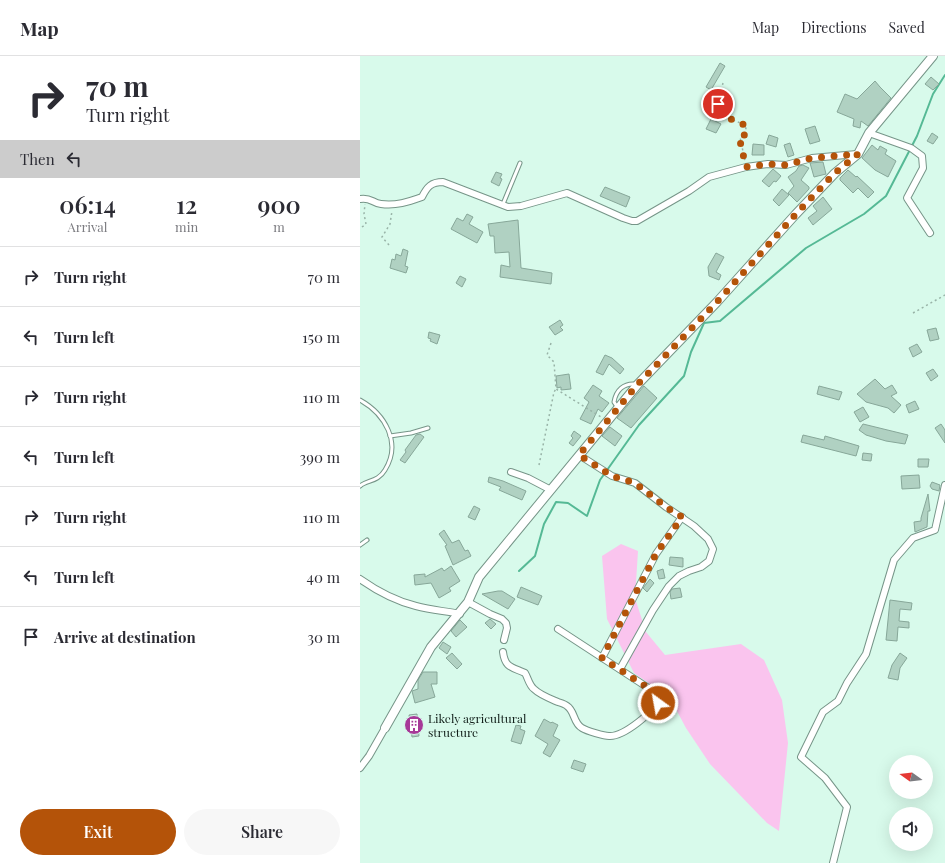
<!DOCTYPE html>
<style>
body{margin:0;font-family:"Playfair Display",serif;background:#f7f7f7;color:#2b2b33;height:100vh;display:flex;flex-direction:column;font-size:15px;white-space:nowrap}
*{box-sizing:border-box;margin:0}
p{font-size:13px;color:#7c7c81}
.icon{flex:none;width:22px;height:22px;fill:none;stroke:currentColor;stroke-width:2;stroke-linecap:round;stroke-linejoin:round}
.map{position:relative;flex:1;overflow:hidden}
.sheet{display:flex;flex-direction:column;background:#fff;width:360px}
.sheet>*{flex:none}
.hud{background:#fff;color:#2b2b33;overflow:hidden}
.needle{width:26px;rotate:285deg}
.buttons{position:absolute;left:529px;top:699px;display:grid;gap:8px}
.buttons a{display:grid;place-items:center;width:44px;height:44px;border-radius:50%;background:#fff;box-shadow:0 4px 16px #0002;font-size:20px}
.pin{position:absolute;display:grid;place-items:center;width:34px;height:34px;color:#fff;margin:-17px;border:2px solid #fff;border-radius:50%;box-shadow:0 1px 4px #0007}
.me{position:absolute;width:44px;margin:-22px;rotate:328deg;stroke-linejoin:round;filter:drop-shadow(0 0 3px #0008)}
.turn{display:flex;align-items:center;gap:14px;height:84px;padding:0 20px;font-size:18px}
.turn .icon{width:52px;height:52px;stroke-width:2.5}
.turn b{display:block;font-size:28px;line-height:34px}
.then{display:flex;align-items:center;height:38px;padding:0 20px;background:#0003;gap:8px;font-size:15px}
.eta{display:flex;justify-content:space-evenly;align-items:center;height:68px;text-align:center}
.eta b{font-size:24px;font-weight:600;line-height:28px}
.cta{display:flex;gap:8px;margin-top:auto;padding:8px 20px}
.cta a{flex:1;height:46px;border-radius:24px;background:#b45309;color:#fff;font-size:16px;font-weight:600;line-height:46px;text-align:center}
.cta a+a{background:#f7f7f7;color:#2b2b33}
ul{padding:0;list-style:none}
li{display:flex;align-items:center;gap:12px;height:60px;padding:0 20px;border-top:1px solid #e1e1e2}
li div{flex:1}
li b{display:block;font-size:15px}
li em{font-style:normal}
header{display:flex;align-items:center;gap:24px;box-sizing:border-box;height:56px;padding:0 20px;background:#fff;border-bottom:1px solid #e1e1e2}
header strong{font-size:19px}
nav{display:flex;gap:22px;margin-inline-start:auto;font-size:14px}
main{display:flex;flex:1;min-height:0}
.map>svg:first-child{display:block}
.green{fill:#fac4ee}
.lines{fill:none;stroke-linecap:round;stroke-linejoin:round}
.stream{stroke:#55b995;stroke-width:2}
.building{fill:#b0d1c2;stroke:#87a799}
.service-casing{stroke:#769588;stroke-width:5}
.minor-casing{stroke:#769588;stroke-width:8}
.tertiary-casing{stroke:#769588;stroke-width:10}
.path{stroke:#98b3a7;stroke-width:1.5;stroke-dasharray:2 3;stroke-linecap:butt}
.service{stroke:#fff;stroke-width:3}
.minor{stroke:#fff;stroke-width:6}
.tertiary{stroke:#fff;stroke-width:8}
.route{stroke:#b45309;stroke-width:7;stroke-dasharray:0 12.6}
.labels{text-anchor:middle;dominant-baseline:central;stroke-width:4;stroke-linejoin:round;paint-order:stroke}
.poi-label{font-size:12px;fill:#121f1a;stroke:#d8faeb;text-anchor:start}
</style>
<header>
<strong>Map</strong>
<nav><a>Map</a><a>Directions</a><a>Saved</a></nav>
</header>
<main>
<section class="sheet">
<div class="hud">
<div class="turn"><svg class="icon" aria-label="right" viewBox="0 0 24 24"><path d="M7 20v-9h11M14 6l5 5-5 5"/></svg><div><b>70 m</b>Turn right</div></div>
<div class="then">Then<svg class="icon" aria-label="left" viewBox="0 0 24 24"><path d="M17 20v-9H6M10 6l-5 5 5 5"/></svg></div>
</div>
<div class="eta">
<div><b>06:14</b><p>Arrival</p></div>
<div><b>12</b><p>min</p></div>
<div><b>900</b><p>m</p></div>
</div>
<ul>
<li><svg class="icon" aria-label="right" viewBox="0 0 24 24"><path d="M7 20v-9h11M14 6l5 5-5 5"/></svg><div><b>Turn right</b></div><em>70 m</em></li>
<li><svg class="icon" aria-label="left" viewBox="0 0 24 24"><path d="M17 20v-9H6M10 6l-5 5 5 5"/></svg><div><b>Turn left</b></div><em>150 m</em></li>
<li><svg class="icon" aria-label="right" viewBox="0 0 24 24"><path d="M7 20v-9h11M14 6l5 5-5 5"/></svg><div><b>Turn right</b></div><em>110 m</em></li>
<li><svg class="icon" aria-label="left" viewBox="0 0 24 24"><path d="M17 20v-9H6M10 6l-5 5 5 5"/></svg><div><b>Turn left</b></div><em>390 m</em></li>
<li><svg class="icon" aria-label="right" viewBox="0 0 24 24"><path d="M7 20v-9h11M14 6l5 5-5 5"/></svg><div><b>Turn right</b></div><em>110 m</em></li>
<li><svg class="icon" aria-label="left" viewBox="0 0 24 24"><path d="M17 20v-9H6M10 6l-5 5 5 5"/></svg><div><b>Turn left</b></div><em>40 m</em></li>
<li><svg class="icon" aria-label="arrive" viewBox="0 0 24 24"><path d="M6 21V4h12l-3 4 3 4H6"/></svg><div><b>Arrive at destination</b></div><em>30 m</em></li>
</ul>
<div class="cta"><a>Exit</a><a>Share</a></div>
</section>
<div class="map">
<svg width="585" height="807" viewBox="0 0 585 807">
<rect width="100%" height="100%" fill="#d8faeb"/>
<!-- green -->
<path class="green" d="M261 488 278 495 275 542 286 576 305 599 381 588 404 604 422 644 428 687 419 775 407 767 350 708 326 672 310 642 274 617 247 563 242 500Z"/>
<g class="lines">
<!-- stream -->
<path class="stream" d="M159 515 175 500 184 468 196 446 208 447 227 460 240 424 279 369 324 320 331 296 344 267 360 265 446 192 504 158 526 140 557 80 573 38 585 19"/>
</g>
<!-- building -->
<g class="building">
<path d="M360 7 365 10 351 34 346 31Z"/>
<path d="M571 21 579 28 573 34 565 28Z"/>
<path d="M515 25 520 31 531 42 508 70 501 65 500 72 493 70 494 63 477 56 485 38 497 43Z"/>
<path d="M351 63 361 68 356 77 346 73Z"/>
<path d="M455 70 460 85 450 88 445 73Z"/>
<path d="M572 77 578 81 573 88 567 85Z"/>
<path d="M409 79 418 82 416 91 406 88Z"/>
<path d="M430 87 434 99 428 101 424 89Z"/>
<path d="M393 88 404 89V99H392Z"/>
<path d="M512 89 518 94 520 90 527 94 525 98 536 105 528 121 515 114 502 102Z"/>
<path d="M463 106 466 118 454 121 450 107Z"/>
<path d="M443 109 449 112 441 124 449 131V133L437 146 428 137 434 130 428 121 436 115 439 110Z"/>
<path d="M413 113 421 120 416 126 414 125 409 131 402 125Z"/>
<path d="M488 114 496 121 497 120 514 136 508 142 498 132 493 137 480 124V122Z"/>
<path d="M136 116 142 118 140 122 142 123 139 130 131 126Z"/>
<path d="M245 131 270 141 266 151 240 140Z"/>
<path d="M422 133 429 139 419 150 413 144Z"/>
<path d="M463 141 472 153 453 169 448 162 457 155 453 150Z"/>
<path d="M107 158 113 161 109 168 123 176 117 187 91 173 97 162 103 165Z"/>
<path d="M158 164 161 212 192 217 191 228 140 221 141 209 150 211 149 196 135 197 134 180H130L128 168Z"/>
<path d="M43 193 48 195 45 210 48 211 46 217 30 212 32 203 35 204 36 198 41 200Z"/>
<path d="M356 197 364 201 356 216 361 219 359 224 349 220 348 211Z"/>
<path d="M100 220 106 223 102 231 96 227Z"/>
<path d="M200 264 203 269 200 271 203 274 195 279 189 271Z"/>
<path d="M576 272 579 283 570 285 567 274Z"/>
<path d="M69 276 80 279 77 288 70 285 71 283 68 282Z"/>
<path d="M557 288 562 296 553 301 549 292Z"/>
<path d="M245 299 252 302 264 313 260 318 249 308 243 319 236 316Z"/>
<path d="M573 313 578 320 571 325 566 317Z"/>
<path d="M209 318 211 333 201 334V331L197 332 196 320Z"/>
<path d="M515 323 525 333 532 329 537 337 531 340 541 349 534 357 528 352 506 346 497 338Z"/>
<path d="M233 329 242 335 239 340 249 347 242 356 238 353 231 368 220 363 229 346 224 342Z"/>
<path d="M284 330 297 342 271 372 257 362Z"/>
<path d="M459 330 482 336 479 344 457 338Z"/>
<path d="M555 345 559 353 549 357 546 349Z"/>
<path d="M503 351 509 361 500 366 494 356Z"/>
<path d="M503 368 548 379 545 388 526 385 506 379 499 374Z"/>
<path d="M581 368 585 374V387L575 372Z"/>
<path d="M250 371 262 380 255 390 242 380Z"/>
<path d="M214 375 221 380 213 390 209 387 213 382 211 380Z"/>
<path d="M60 378 64 381 45 407 40 404 46 396 45 394 56 379Z"/>
<path d="M443 379 464 384 465 380 499 390 496 400 441 386Z"/>
<path d="M503 397 512 398 511 405 502 404Z"/>
<path d="M558 403H569L568 411H558Z"/>
<path d="M559 419 560 432 542 433 541 420Z"/>
<path d="M129 421 143 425 166 435 162 444 139 434 141 431 128 426Z"/>
<path d="M572 426 580 429 579 435 572 433 570 430Z"/>
<path d="M568 438 570 455H568L567 471 555 476 554 466 561 465V462Z"/>
<path d="M114 450 120 453 115 464 108 461Z"/>
<path d="M84 474 92 487 99 484 105 495 108 494 111 500 93 509 85 490 87 489 79 478Z"/>
<path d="M310 501 323 502V511L309 509Z"/>
<path d="M91 510 100 525 89 532 91 535 79 542 71 527 55 529 54 519 65 518V521L82 512 84 515Z"/>
<path d="M303 513 305 522 299 523 297 515Z"/>
<path d="M290 523 294 527 287 536 283 532Z"/>
<path d="M161 531 182 540 178 549 157 541Z"/>
<path d="M320 532 322 541 311 543 310 536 312 533Z"/>
<path d="M138 535H142L155 543 148 553 122 538Z"/>
<path d="M530 544 552 547 551 554 540 553 539 565 549 566V572L538 571 537 585 526 584Z"/>
<path d="M130 563 136 568 131 573 125 567Z"/>
<path d="M100 564 107 571 96 581 91 575Z"/>
<path d="M83 586 91 591 87 598 79 592Z"/>
<path d="M92 597 102 608 97 613 86 602Z"/>
<path d="M540 597 547 602 540 612 538 624 528 622 532 609Z"/>
<path d="M63 616H77V628H71L75 641 55 647 52 635 58 633V624Z"/>
<path d="M57 658 59 680 52 681 49 659Z"/>
<path d="M184 663 191 667 192 666 198 669 193 680 200 684 190 701 183 697 188 688 175 680Z"/>
<path d="M156 669 161 670 160 673 165 675 161 688 151 685Z"/>
<path d="M214 704 226 708 223 716 211 712Z"/>
</g>
<g class="lines">
<!-- service casing -->
<g class="service-casing">
<g id="service">
<path d="M143 148 160 107"/>
<path d="M0 344C25 358 42 387 25 414 18 426 7 424 0 430"/>
<path d="M258 352 254 346C256 334 264 327 275 328"/>
<path d="M30 380 51 377 68 372"/>
<path d="M0 489 7 484"/>
</g>
</g>
<!-- minor casing -->
<g class="minor-casing">
<g id="minor">
<path d="M509 77 551 92 562 100 563 112 547 142 570 177"/>
<path d="M0 143C11 141 12 147 21 148 36 150 48 146 62 141 67 131 71 126 83 126L148 151 161 150 207 137 263 162 272 165H277L329 135 349 121 386 111 408 108 426 109 452 102 497 98"/>
<path d="M219 399 252 420 275 427 306 451 334 470 348 483 353 493 349 505 341 511 329 515 319 520 309 530 293 554 260 613"/>
<path d="M151 416 168 422 191 434"/>
<path d="M0 523C17 535 36 545 56 550 71 554 85 555 100 558"/>
<path d="M108 546 130 558 142 563 146 567 147 572 144 584"/>
<path d="M143 596C145 612 152 611 165 617 168 622 169 629 174 633 180 639 191 643 198 646 201 647 205 648 207 650 215 655 213 667 222 672 227 675 244 680 249 680 263 681 295 656 299 642L296 637 198 573"/>
<path d="M242 602 296 498 322 461"/>
<path d="M0 712 9 700 25 672"/>
<path d="M473 807 487 751 465 722 441 701 463 656 478 645 487 627 506 598 534 504 553 482 575 474 585 429"/>
</g>
</g>
<!-- tertiary casing -->
<g class="tertiary-casing">
<path id="tertiary" d="M25 672 71 591 108 546 119 521 278 328 357 246 435 159 475 117 498 98 509 77 573 0"/>
</g>
<!-- path -->
<g class="path">
<path d="M363 27 358 48 364 60 385 69 386 73 384 80 380 81 385 105"/>
<path d="M2 171 6 168 4 158 5 148"/>
<path d="M29 189 22 181 30 168 32 155"/>
<path d="M553 257 585 239"/>
<path d="M191 287 187 299 194 306 196 333 241 361"/>
<path d="M179 409 194 336 196 333"/>
</g>
<!-- service -->
<use href="#service" class="service"/>
<!-- minor -->
<use href="#minor" class="minor"/>
<!-- tertiary -->
<use href="#tertiary" class="tertiary"/>
</g>
<g class="lines">
<!-- route -->
<path class="route" d="M298 647 299 642 296 637 242 602 296 498 322 461 306 451 275 427 252 420 219 399 278 328 357 246 435 159 475 117 498 98 452 102 426 109 408 108 386 111 380 85V80H384L386 73 385 69 364 60 358 48"/>
</g>
<!-- icons -->
<defs>
<g id="building-disc" transform="scale(1)"><circle r="9.5" fill="#a73998" stroke="#d8faeb"/><path d="M-4-6H4V6H1V3H-1V6H-4ZM-2.5-4.3h1.7v1.8h-1.7ZM.8-4.3h1.7v1.8H.8ZM-2.5-1h1.7V.8h-1.7ZM.8-1h1.7V.8H.8Z" fill="#fff"/></g>
</defs>
<g fill-rule="evenodd">
<use href="#building-disc" x="54" y="669"/>
</g>
<g class="labels">
<!-- poi labels -->
<g class="poi-label">
<text x="68" y="662">Likely agricultural<tspan x="68" dy="14">structure</tspan></text>
</g>
</g>
</svg>
<div class="buttons">
<a><svg class="needle" viewBox="-14 -14 28 28"><path d="M0-13l5 13h-10z" fill="#e53935"/><path d="M0 13l5-13h-10z" fill="#7c7c81"/></svg></a>
<a><svg class="icon" aria-label="sound" viewBox="0 0 24 24"><path d="M4 9h4l5-4v14l-5-4H4zM17 9q2 3 0 6"/></svg></a>
</div>
<div class="pin" style="left:358px;top:48px;background:#d93025"><svg class="icon" aria-label="arrive" viewBox="0 0 24 24"><path d="M6 21V4h12l-3 4 3 4H6"/></svg></div>
<svg class="me" style="left:298px;top:647px" viewBox="-20 -20 40 40"><circle r="17" fill="#b45309" stroke="#fff" stroke-width="3"/><path d="M0-11L8 9 0 5-8 9z" fill="#fff"/></svg>
</div>
</main>
